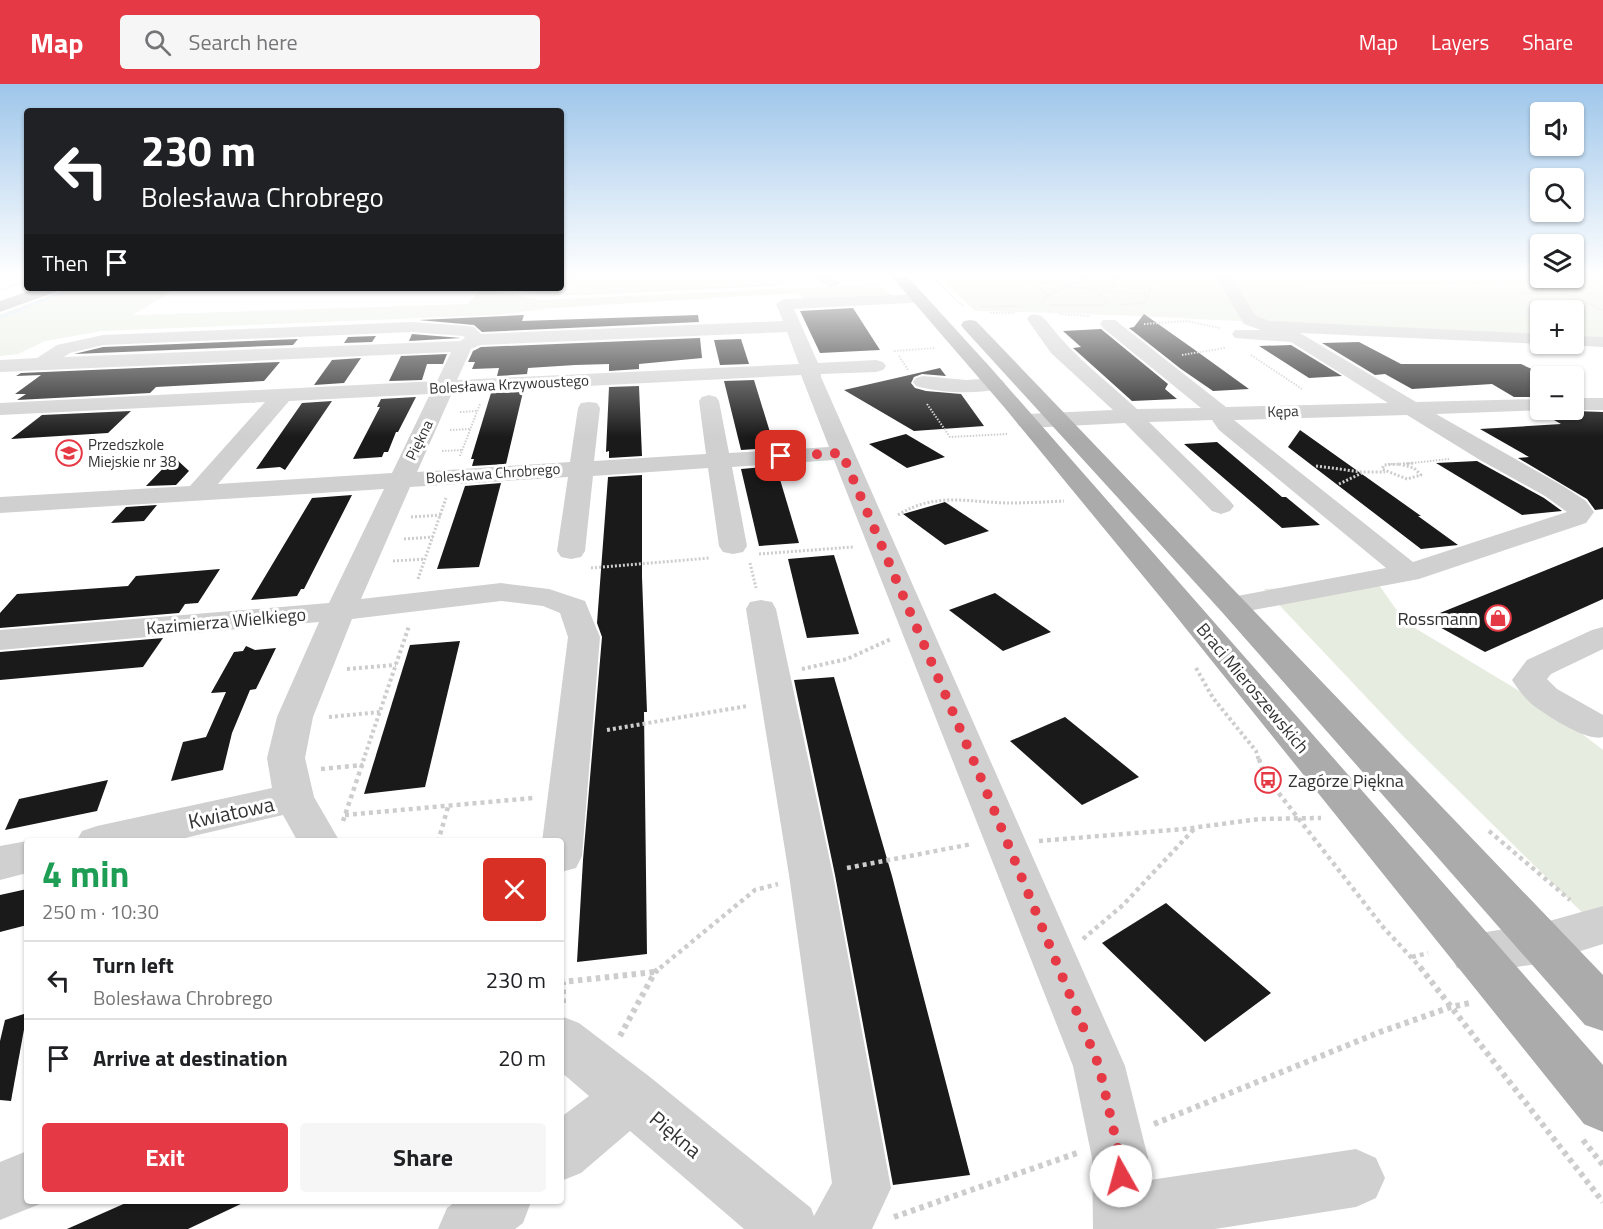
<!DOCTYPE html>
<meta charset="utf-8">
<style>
body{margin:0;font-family:"Titillium Web",sans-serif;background:#f6f6f6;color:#202124;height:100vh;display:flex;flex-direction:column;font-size:22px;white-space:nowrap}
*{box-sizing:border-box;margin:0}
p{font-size:20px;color:#757577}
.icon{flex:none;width:33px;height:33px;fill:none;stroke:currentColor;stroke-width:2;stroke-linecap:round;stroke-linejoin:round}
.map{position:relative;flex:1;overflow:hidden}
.panel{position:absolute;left:24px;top:754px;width:540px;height:366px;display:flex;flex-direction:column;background:#fff;border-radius:6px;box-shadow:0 2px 4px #0004}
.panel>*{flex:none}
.top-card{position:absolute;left:24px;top:24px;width:540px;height:183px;border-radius:6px;box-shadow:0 2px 4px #0004;background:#202124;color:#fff;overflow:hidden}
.tools{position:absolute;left:1530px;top:18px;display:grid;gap:12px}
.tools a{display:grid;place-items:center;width:54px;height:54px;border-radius:6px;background:#fff;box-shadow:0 2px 4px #0004;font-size:30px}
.pin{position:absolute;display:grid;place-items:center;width:51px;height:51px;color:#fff;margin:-26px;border-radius:12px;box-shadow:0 3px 9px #0006}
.me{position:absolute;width:66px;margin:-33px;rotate:353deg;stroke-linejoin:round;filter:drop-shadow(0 0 4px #0008)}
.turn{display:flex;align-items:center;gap:21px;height:126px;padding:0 18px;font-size:27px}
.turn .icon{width:78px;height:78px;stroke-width:2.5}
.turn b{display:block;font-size:42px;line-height:51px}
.then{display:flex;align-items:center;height:57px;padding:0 18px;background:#0003;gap:12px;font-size:22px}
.round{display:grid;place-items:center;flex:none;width:63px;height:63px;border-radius:6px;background:#f6f6f6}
.headline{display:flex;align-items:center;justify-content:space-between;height:102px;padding:0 18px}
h1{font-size:36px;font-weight:700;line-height:45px;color:#1e9e55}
.action{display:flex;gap:12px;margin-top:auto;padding:12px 18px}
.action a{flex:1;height:69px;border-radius:6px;background:#e63946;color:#fff;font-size:24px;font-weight:700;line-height:69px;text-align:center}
.action a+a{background:#f6f6f6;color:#202124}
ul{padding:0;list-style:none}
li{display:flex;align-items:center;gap:18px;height:78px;padding:0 18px;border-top:2px solid #e0e0e0}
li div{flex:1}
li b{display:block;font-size:22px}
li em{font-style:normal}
header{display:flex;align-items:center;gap:36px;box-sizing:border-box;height:84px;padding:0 30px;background:#e63946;color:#fff}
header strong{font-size:28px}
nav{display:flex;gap:33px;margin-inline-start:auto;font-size:21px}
.search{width:420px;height:54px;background:#f6f6f6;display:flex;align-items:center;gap:15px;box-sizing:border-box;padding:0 21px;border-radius:6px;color:#757577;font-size:22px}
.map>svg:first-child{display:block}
.green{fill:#e6ecdf}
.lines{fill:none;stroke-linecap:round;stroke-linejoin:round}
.stream{fill:#cfe2ee;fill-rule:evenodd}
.building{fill:#1a1a1a}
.path-far4{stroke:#cdcdcd;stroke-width:2;stroke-dasharray:1.5 1.5;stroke-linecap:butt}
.path-far3{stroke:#cdcdcd;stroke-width:3;stroke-dasharray:2 2;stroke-linecap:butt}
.path-far2{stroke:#cdcdcd;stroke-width:4;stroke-dasharray:3 3;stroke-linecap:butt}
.path-far1{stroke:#cdcdcd;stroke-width:4.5;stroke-dasharray:4 4;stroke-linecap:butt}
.path{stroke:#cdcdcd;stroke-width:6;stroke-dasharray:4.5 4.5;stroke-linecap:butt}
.minor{fill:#d0d0d0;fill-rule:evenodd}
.major{fill:#ababab;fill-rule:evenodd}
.route{stroke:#e63946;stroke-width:10;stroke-dasharray:0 18}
.labels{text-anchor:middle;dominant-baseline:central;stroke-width:6;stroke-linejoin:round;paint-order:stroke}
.far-street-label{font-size:15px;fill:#333;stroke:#fff}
.far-poi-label{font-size:15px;fill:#333;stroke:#fff;text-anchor:start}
.poi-label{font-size:18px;fill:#333;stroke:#fff;text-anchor:end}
.street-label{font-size:18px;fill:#333;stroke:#fff}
.near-street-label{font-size:21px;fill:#333;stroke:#fff}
</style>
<header>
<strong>Map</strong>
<div class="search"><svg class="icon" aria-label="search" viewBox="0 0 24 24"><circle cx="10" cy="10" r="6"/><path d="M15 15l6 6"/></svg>Search here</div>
<nav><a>Map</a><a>Layers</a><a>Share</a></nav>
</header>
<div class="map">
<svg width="1603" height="1145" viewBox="0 0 1603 1145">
<rect width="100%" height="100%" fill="#fff"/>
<!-- green -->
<g class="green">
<path d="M561 192H809L771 201 746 203 584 209 539 208 515 204H561Z"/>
<path d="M937 192H1603V256L1574 254V226H1540V253C1352 245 1164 230 975 227Z"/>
<path d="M879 200 894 213 804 217 798 209 553 224 495 231 102 247 45 257 18 270 0 272V230L70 204H177L133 231 467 220 482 204 540 216Z"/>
<path d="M1379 501 1405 538 1551 626 1603 666V849L1402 651 1264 505Z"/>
</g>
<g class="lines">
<!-- stream -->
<g class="stream">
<path d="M27 196V198L0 207V205Z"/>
<path d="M71 204H77L0 235V232Z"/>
</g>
</g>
<!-- building -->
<g class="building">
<path d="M853 224 880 266 820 269 800 227Z"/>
<path d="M1144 230 1195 266 1249 305 1213 307 1181 285 1129 244 1134 243Z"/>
<path d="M524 231 522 237 698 231 699 238 482 248 474 241 419 236Z"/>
<path d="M1101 245 1168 300 1165 305 1177 315 1132 317 1073 264 1081 263 1063 247Z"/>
<path d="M412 250 461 254 409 257Z"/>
<path d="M376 252 372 258 344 259 348 253Z"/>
<path d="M700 254 702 274 639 280V285L609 287V280L575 281 528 284 527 290 497 292 499 284 472 285 475 278H468L473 267 481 263Z"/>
<path d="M298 255 293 261 74 270 103 263Z"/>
<path d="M741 255 749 280 720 281 714 256Z"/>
<path d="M1359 258 1401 280H1521L1547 292H1540V313H1514L1492 300 1412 305 1385 290 1375 291 1322 259Z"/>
<path d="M1291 261 1342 292 1309 294 1259 262Z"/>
<path d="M447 270 443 280H427L422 296 389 297 401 272Z"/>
<path d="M361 274 344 299 314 301 332 276Z"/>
<path d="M280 278 264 297 156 303 150 309 17 316 26 310H15L41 291 16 292 21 289Z"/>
<path d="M940 284 946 292 922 290 914 293 911 299 915 304 926 307 961 310 984 342 914 347 844 306Z"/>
<path d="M754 296 773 358H769L771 364 741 366 724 297Z"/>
<path d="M639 302 642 372 609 374V367L606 368 609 303Z"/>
<path d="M523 308 506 380 472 382 474 375H471L491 309Z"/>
<path d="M416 313 398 348H396L388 368H384L382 373 353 375 380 323H377L381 315Z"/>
<path d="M332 317 285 386 280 383 256 385 302 319Z"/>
<path d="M1549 326 1603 328V425L1595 426 1587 415 1518 374 1529 373 1480 345 1561 340 1540 328Z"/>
<path d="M131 327 108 349 11 355 42 331Z"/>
<path d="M1300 346 1421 432H1418L1458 461 1421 465 1288 363Z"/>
<path d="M906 350 945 373 907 384 869 360Z"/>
<path d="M1217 358 1282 413H1286L1320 441 1282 444 1184 360Z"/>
<path d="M174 373 189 387 176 401 146 402Z"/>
<path d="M1477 377 1544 414 1562 427 1522 431 1436 379Z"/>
<path d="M776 382 799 459 759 462 741 385Z"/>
<path d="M642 391V493L647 628H644L647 870 577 878 583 776 602 553 597 539 608 393Z"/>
<path d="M501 399 479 483 437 485 465 402Z"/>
<path d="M352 411 304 505H301L297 512 251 516 312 414Z"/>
<path d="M945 418 989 447 945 461 903 430Z"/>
<path d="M157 421 144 437 111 439 126 423Z"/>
<path d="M1603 463V515L1485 568 1425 535Z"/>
<path d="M834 471 859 550 807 554 788 475Z"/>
<path d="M220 485 198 519 185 520 179 529 0 544V529L17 510 128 502 136 492Z"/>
<path d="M995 509 1051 548 1003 567 949 526Z"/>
<path d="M163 554 143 583 0 596V568Z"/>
<path d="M460 557 425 703 364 710 410 561Z"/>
<path d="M246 562 255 566 276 564 256 605 250 606 232 649 223 686 171 697 183 658 206 653 226 608 211 609 234 568 243 567Z"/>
<path d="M834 593 892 792 970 1091 893 1101 835 791 794 596Z"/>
<path d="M1065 633 1139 693 1082 721 1010 657Z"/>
<path d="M108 696 97 727 5 746 19 715Z"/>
<path d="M27 805V841L0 848V811Z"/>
<path d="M1166 819 1271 909 1205 958 1102 859Z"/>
<path d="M27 929 11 1017 0 1016V957L5 936Z"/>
<path d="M128 1118H245L188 1145H67Z"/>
</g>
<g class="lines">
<!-- path-far4 -->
<g class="path-far4">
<path d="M931 192 964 223"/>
<path d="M1027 192 1048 211 1042 218"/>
<path d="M1300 192 1315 200 1541 197"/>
<path d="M1534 192 1603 227"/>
<path d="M1558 194 1603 197"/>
<path d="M1034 196 1070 203 1149 211"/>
<path d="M509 204 537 209 584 210 777 201"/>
<path d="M1095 206 1108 221"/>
<path d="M1112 206 1117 192"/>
<path d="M1521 210H1567"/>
<path d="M1048 211 1092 192"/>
<path d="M1051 221H1103"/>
<path d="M1120 221 1143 219 1149 211 1154 192"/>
<path d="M982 223 1019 222"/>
<path d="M990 229H1015"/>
<path d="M1059 230 1090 232"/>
<path d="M1144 240 1187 237 1220 244"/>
<path d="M894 267 935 264"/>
<path d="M1182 271 1225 264"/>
<path d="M1251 271 1302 305"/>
<path d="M899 272 908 286"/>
<path d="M927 320 950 353 1007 350"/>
<path d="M460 328 477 327"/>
<path d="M450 346 470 345"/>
<path d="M442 367 462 366"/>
<path d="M460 372 480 320"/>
<path d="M1388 380H1401"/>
<path d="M1403 380 1449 375"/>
</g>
<!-- path-far3 -->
<g class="path-far3">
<path d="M1399 380 1414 384 1421 391 1407 395 1382 385 1384 381Z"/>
<path d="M1403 380 1415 379"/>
<path d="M1316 382 1362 388H1385"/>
<path d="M1339 400 1362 389"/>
<path d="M898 431C935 408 966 418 1008 419 1026 419 1045 418 1064 417"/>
<path d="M411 433 441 431"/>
<path d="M404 455 433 453"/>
<path d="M759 470 853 463"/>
<path d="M393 477 425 475"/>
<path d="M750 479 756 504"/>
<path d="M591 484 710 474"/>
<path d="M418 495 446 414"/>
</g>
<!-- path-far2 -->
<g class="path-far2">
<path d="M1196 584 1213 614 1256 667 1259 677"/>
<path d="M347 585 396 581"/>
<path d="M802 585 847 575 891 555"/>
<path d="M329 633 380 628"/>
<path d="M607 646 747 622"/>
<path d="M363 677 409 542"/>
</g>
<!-- path-far1 -->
<g class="path-far1">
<path d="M1259 675 1264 690 1270 698 1383 843 1421 884"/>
<path d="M321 685 363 681"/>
<path d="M345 731 533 714"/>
<path d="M343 737 364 675"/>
<path d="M1489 747 1570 816"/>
<path d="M1039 757 1184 745 1259 735 1321 734"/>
<path d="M438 758 448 723"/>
<path d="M847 784 972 760"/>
<path d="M1083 855 1123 821 1195 744"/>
<path d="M1412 873 1428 869"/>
<path d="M660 884 755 806 778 800"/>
</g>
<!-- path -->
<g class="path">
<path d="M1420 883 1603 1118"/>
<path d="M563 919V898L654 888"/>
<path d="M620 952 655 888 661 883"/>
<path d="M1154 1040 1380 948 1451 923 1470 919"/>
<path d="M1583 1056 1603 1081"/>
<path d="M894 1133 1077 1069"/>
</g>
<!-- minor -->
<g class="minor">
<path d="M811 192H831L840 199 832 204Z"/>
<path d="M1215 192H1230L1256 232 1269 237 1540 250V260H1544H1540L1300 249 1416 318 1540 315V326H1547L1436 330 1563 402 1586 417 1594 428 1586 439 1419 495 1232 530 1221 527 1217 521 1221 515 1386 484 1219 346 1212 336 1149 338 1230 417 1234 422 1230 427 1221 430 1212 427 1125 339 1027 344 1019 342 1016 337 1019 332 1027 330 1113 326 1051 269 1027 235 1030 231C1040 229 1043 233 1049 240 1074 273 1107 297 1137 325L1201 324 1103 244 1100 240 1103 236H1115L1226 323 1388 319 1291 258 1235 254 1232 250 1235 246H1261L1244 240ZM1407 331 1480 376 1545 412 1567 428 1413 478 1234 336Z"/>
<path d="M920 210 926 212 928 215 926 218 794 225 818 279 876 276 883 278 886 282 883 286 876 288 821 290V293L1125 982 1148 1074 1150 1096 1356 1065 1376 1074 1385 1094 1376 1114 1356 1123 1215 1145H1093L1092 1074 1073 982 834 376 732 383 747 462 743 468 733 470 723 468 719 462 708 384 593 392 585 467 581 473 571 475 561 473 557 467 568 393 410 403 361 515 501 499 549 505 585 517 600 553 582 772 576 784 561 788V758H542L568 553 560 529 543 522 501 517 352 535 313 633 305 674 314 713 340 758H298L283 731 168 758H76L82 747 97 742 272 704 267 674 277 633 319 538 0 566V546L329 519 384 405 0 429V413L190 402 265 318 0 331V319L437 297 451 268 0 288V276L37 274 57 261 103 251 411 238 468 242 474 243 481 250 783 237 776 220 784 215ZM411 248 463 252 465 254 460 257 64 273 70 269 103 261ZM787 248 799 280 457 296 471 265 480 261ZM801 291 829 363 729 369 719 317 716 313 709 311 702 313 699 317 706 370 594 377 600 324 597 319 589 318 581 319 578 324 570 378 417 388 452 309ZM430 310 392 389 218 400 289 317Z"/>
<path d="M1574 252 1603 253V263L1568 261 1574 260Z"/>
<path d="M923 292 966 296 995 294 1002 296 1005 300 1002 304C976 311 942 309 916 302L913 298 916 294Z"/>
<path d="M1574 314H1603V326H1571H1574Z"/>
<path d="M761 516 772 518 776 525 833 791 891 1104 872 1145H744L630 1047 581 1089 561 1097V1033L589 1012 561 988V932L579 939 650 993 811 1124 814 1132 832 1099 789 791 746 525 750 518Z"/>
<path d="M1603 543V565L1551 590 1547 595 1557 605 1603 631V653C1587 658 1548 632 1534 622 1525 615 1518 605 1512 596L1527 576 1592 546Z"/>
<path d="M27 757 30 758H27V789L0 796V762Z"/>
<path d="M1603 822V860L1542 879 1474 890 1457 884 1450 870 1457 856 1474 850 1542 839Z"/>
<path d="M27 1067V1118H45L0 1136V1078Z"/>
<path d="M455 1118H531L523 1139 515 1145H438L447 1124Z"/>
</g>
<!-- major -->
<g class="major">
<path d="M891 192H907L990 283 1603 981V1048L1584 1040 1171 526 1004 323Z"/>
<path d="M37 204H60L58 207 0 228V217Z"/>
<path d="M970 236 976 237 1603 891V947L1585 941 1221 527 964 245 961 241 964 237Z"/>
</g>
</g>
<!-- sky -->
<linearGradient id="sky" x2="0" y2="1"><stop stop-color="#9ec6ea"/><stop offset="0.54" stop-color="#fff"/><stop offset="1" stop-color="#fff" stop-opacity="0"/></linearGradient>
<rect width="1603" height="353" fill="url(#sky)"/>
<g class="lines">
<!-- route -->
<path class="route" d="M781 372 842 369 978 687 1099 982 1120 1074 1121 1092"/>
</g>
<!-- icons -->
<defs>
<g id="school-ring" transform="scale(1.35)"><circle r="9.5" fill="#fff" stroke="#e63946" stroke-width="1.5"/><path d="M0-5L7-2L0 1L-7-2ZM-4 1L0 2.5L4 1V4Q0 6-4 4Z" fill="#e63946"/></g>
<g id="shop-ring" transform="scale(1.35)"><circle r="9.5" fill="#fff" stroke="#e63946" stroke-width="1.5"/><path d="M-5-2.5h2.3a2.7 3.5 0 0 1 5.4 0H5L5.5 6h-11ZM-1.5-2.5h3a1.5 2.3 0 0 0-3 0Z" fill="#e63946"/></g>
<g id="bus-ring" transform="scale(1.35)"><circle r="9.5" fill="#fff" stroke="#e63946" stroke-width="1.5"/><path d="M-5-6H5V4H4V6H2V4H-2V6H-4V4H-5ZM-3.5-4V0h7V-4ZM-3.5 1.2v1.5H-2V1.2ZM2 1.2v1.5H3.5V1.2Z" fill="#e63946"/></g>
</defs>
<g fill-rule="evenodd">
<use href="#school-ring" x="69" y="369"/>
<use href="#shop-ring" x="1498" y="534"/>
<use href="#bus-ring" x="1268" y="696"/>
</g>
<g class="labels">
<!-- far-street labels -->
<g class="far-street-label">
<text transform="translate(509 300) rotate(-3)">Bolesława Krzywoustego</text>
<text transform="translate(1283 327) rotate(-2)">Kępa</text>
<text transform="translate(419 356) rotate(-64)">Piękna</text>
<text transform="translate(493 389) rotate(-4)">Bolesława Chrobrego</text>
</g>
<!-- far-poi labels -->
<g class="far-poi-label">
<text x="88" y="360">Przedszkole<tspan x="88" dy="17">Miejskie nr 38</tspan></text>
</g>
<!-- poi labels -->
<g class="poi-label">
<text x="1478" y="534">Rossmann</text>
<text x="1288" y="696" text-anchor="start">Zagórze Piękna</text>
</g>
<!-- street labels -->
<g class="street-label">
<text transform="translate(226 537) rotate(-5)">Kazimierza Wielkiego</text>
<text transform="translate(1253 604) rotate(50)">Braci Mieroszewskich</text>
</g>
<!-- near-street labels -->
<g class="near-street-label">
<text transform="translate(231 728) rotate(-12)">Kwiatowa</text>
<text transform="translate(676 1050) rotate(40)">Piękna</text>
</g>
</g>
</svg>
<div class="tools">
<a><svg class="icon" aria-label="sound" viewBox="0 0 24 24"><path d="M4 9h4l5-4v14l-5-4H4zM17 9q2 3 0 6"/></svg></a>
<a><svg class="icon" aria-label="search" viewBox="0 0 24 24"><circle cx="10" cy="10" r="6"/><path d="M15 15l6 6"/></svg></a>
<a><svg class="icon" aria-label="layers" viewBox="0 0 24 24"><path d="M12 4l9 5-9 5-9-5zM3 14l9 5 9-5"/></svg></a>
<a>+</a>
<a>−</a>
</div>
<div class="pin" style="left:781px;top:372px;background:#d93025"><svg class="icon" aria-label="arrive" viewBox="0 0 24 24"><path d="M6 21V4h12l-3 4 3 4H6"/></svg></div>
<svg class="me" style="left:1121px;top:1092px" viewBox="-20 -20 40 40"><circle r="19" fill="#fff"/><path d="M0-13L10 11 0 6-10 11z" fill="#e63946"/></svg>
<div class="top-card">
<div class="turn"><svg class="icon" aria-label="left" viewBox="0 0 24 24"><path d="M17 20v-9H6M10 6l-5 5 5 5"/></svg><div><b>230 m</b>Bolesława Chrobrego</div></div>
<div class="then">Then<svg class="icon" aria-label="arrive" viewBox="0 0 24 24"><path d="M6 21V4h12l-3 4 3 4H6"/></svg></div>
</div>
<section class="panel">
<div class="headline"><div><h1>4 min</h1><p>250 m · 10:30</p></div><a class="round" style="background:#d93025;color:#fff"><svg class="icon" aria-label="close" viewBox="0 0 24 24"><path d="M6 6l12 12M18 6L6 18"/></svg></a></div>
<ul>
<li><svg class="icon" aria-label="left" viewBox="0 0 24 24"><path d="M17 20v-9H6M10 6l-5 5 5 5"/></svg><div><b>Turn left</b><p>Bolesława Chrobrego</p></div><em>230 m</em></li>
<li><svg class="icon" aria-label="arrive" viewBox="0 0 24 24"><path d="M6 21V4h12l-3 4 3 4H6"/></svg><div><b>Arrive at destination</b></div><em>20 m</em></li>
</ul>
<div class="action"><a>Exit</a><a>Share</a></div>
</section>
</div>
